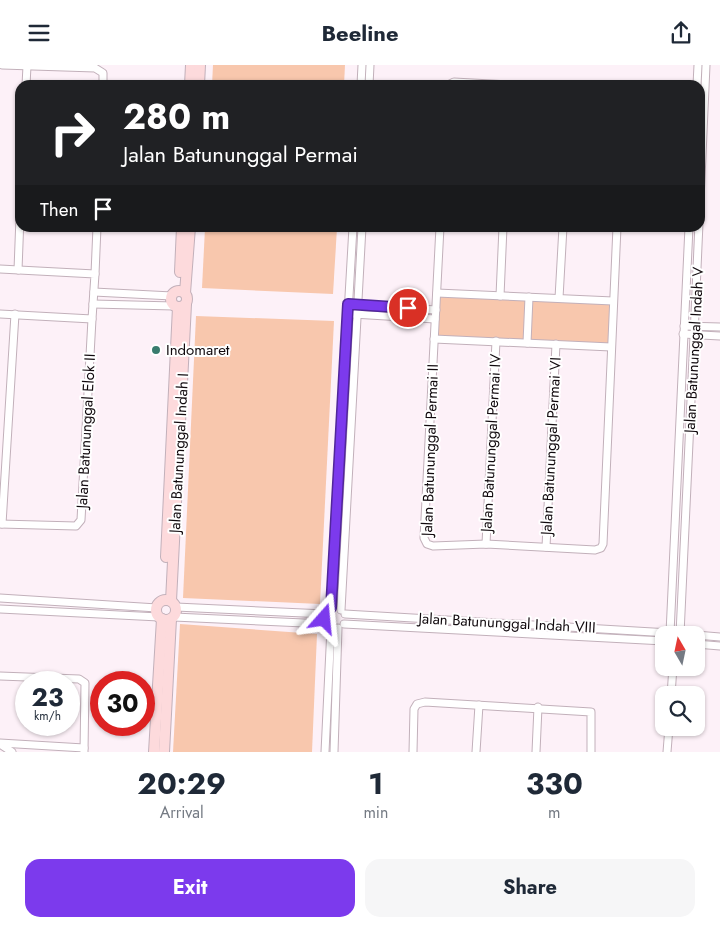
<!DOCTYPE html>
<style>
body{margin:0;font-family:Jost,sans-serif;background:#f6f6f7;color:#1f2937;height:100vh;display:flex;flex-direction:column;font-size:19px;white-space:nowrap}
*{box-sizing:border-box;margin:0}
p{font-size:16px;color:#747a83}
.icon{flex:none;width:28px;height:28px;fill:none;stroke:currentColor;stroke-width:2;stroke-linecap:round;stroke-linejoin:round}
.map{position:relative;height:687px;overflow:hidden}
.sheet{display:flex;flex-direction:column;background:#fff;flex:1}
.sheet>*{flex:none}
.guide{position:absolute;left:15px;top:15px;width:690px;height:152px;border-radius:15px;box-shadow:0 1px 4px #0004;background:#202124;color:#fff;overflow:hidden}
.needle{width:32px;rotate:351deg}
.fabs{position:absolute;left:655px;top:561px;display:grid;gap:10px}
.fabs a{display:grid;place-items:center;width:50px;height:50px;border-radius:10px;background:#fff;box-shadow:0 1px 4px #0004;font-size:25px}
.speed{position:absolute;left:15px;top:606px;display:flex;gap:10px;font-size:25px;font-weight:700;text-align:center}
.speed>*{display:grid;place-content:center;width:65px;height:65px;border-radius:50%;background:#fff;box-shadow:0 1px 4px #0004;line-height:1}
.speed small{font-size:12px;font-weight:400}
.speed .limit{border:8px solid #d22;background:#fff;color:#111}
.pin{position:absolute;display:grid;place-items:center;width:42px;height:42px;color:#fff;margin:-21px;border:2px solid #fff;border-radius:50%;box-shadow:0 1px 5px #0007}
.me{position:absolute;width:55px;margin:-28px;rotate:18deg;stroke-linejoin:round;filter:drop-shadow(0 0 4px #0008)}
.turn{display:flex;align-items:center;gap:18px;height:105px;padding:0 25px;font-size:22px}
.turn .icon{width:65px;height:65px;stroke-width:2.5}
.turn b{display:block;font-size:35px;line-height:42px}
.then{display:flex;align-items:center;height:48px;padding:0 25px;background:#0003;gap:10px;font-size:19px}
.eta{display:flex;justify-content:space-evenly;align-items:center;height:85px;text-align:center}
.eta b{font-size:30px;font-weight:700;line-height:35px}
.cta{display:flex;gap:10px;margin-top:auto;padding:10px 25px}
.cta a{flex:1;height:58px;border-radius:15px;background:#7c3aed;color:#fff;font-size:20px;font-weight:700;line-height:58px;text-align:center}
.cta a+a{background:#f6f6f7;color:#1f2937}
header{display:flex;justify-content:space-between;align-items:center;height:65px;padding:0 25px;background:#fff;font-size:22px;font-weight:700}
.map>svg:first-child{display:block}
.green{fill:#f8c7ad}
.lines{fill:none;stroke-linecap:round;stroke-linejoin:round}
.street-casing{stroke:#c2b0ba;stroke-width:9}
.secondary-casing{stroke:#c2b0ba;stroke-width:12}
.street{stroke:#fff;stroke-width:7}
.secondary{stroke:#fddadc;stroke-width:10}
.route-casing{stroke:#51269a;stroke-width:12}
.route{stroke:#7c3aed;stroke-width:9}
.poi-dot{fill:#397c6e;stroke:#fff;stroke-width:2}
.labels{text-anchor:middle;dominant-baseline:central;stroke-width:4;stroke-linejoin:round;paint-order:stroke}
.poi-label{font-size:15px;fill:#10090d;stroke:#fff;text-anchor:start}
.street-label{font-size:15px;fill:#10090d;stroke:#fff}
</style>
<header><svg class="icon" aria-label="menu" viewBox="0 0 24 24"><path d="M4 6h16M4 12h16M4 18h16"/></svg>Beeline<svg class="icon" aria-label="share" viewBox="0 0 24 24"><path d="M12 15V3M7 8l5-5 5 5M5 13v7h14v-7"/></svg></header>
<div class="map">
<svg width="720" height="687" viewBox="0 0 720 687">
<rect width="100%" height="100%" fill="#fdf1f8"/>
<!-- green -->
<g class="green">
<path d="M213 0H345L344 20H212Z"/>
<path d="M205 163H337L333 229 202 223Z"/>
<path d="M438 228 614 238 612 280 436 272Z"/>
<path d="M196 251 334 256 320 539 183 533Z"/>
<path d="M180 559 317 569 312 687H173Z"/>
</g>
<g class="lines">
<!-- street casing -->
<g class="street-casing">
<g id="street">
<path d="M2 0 95 3 103 8V20"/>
<path d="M26 20 27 1"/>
<path d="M361 20 362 0"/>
<path d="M369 20 370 0"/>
<path d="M448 20 454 17 510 20"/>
<path d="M697 20 698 0"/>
<path d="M440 162 424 473 427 479 433 481 486 479 595 485 601 483 603 479 617 162"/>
<path d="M0 204 95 209 92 254 0 249"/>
<path d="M18 205 20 152"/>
<path d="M95 209 97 162"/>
<path d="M94 227 172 231"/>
<path d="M437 228 613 236"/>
<path d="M500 231 503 162"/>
<path d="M559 233 563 162"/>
<path d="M93 239 174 241"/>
<path d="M354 240 436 245"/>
<path d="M353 249 435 254"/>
<path d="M684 261 720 262"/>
<path d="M683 269 720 271"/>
<path d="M434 274 611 282"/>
<path d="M527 278 529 232"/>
<path d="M0 459 76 461 81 455 92 254"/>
<path d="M2 459 15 249"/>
<path d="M486 479 496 276"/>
<path d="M546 482 556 279"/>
<path d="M0 533 157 543"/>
<path d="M176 542 325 549"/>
<path d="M331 543 353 162"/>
<path d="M0 544 159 552"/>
<path d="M341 545 362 162"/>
<path d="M345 549 670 568 689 162"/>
<path d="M174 552 326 559"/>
<path d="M344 559 664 576"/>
<path d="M693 570 680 569C688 379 699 190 706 0"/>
<path d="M696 570 720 572"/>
<path d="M696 579 720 581"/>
<path d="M0 611 79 614 85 618 84 687"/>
<path d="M671 630 673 602"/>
<path d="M0 678 84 683"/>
<path d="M0 679 12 687"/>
<path d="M325 687 331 563"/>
<path d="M334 687 338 563"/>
<path d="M413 687 414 644 417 639 425 637 591 647V687"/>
<path d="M476 687 479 640"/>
<path d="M536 687 538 642"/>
<path d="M667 687 669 662"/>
</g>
</g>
<!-- secondary casing -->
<g class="secondary-casing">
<g id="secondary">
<path d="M190 20 191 0"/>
<path d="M199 20 200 0"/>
<path d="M180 207 182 162"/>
<circle cx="179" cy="234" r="8"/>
<path d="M185 228 190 162"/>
<path d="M166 492 178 242"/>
<circle cx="166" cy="545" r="10"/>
<path d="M171 536 186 239"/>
<path d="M154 687 162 554"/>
<path d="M164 687 171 554"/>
</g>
</g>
<!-- street -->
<use href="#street" class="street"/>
<!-- secondary -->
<use href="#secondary" class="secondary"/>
</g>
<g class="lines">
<!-- route casing -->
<g class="route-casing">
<path id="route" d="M324 554 325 549 331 543 348 239 408 243"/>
</g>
<!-- route -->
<use href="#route" class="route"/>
</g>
<!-- markers -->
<circle class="poi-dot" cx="156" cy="285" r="5"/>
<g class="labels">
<!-- poi labels -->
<g class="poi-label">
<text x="166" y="285">Indomaret</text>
</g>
<!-- street labels -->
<g class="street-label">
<text transform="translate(694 285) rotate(-87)">Jalan Batununggal Indah V</text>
<text transform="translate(86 366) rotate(-87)">Jalan Batununggal Elok II</text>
<text transform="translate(491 378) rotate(-87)">Jalan Batununggal Permai IV</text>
<text transform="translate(551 381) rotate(-87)">Jalan Batununggal Permai VI</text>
<text transform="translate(430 385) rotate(-88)">Jalan Batununggal Permai II</text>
<text transform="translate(179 388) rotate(-87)">Jalan Batununggal Indah I</text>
<text transform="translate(507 558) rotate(3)">Jalan Batununggal Indah VIII</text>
</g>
</g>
</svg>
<div class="fabs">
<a><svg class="needle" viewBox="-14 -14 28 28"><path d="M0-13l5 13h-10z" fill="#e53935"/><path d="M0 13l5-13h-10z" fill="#747a83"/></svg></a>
<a><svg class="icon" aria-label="search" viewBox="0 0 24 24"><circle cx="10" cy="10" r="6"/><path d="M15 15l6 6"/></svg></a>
</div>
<div class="speed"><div>23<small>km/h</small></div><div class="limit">30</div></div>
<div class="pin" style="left:408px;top:243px;background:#d93025"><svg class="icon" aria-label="arrive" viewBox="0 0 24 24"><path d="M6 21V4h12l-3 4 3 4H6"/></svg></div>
<svg class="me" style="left:324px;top:554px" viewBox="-20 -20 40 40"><path d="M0-17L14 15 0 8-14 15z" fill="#7c3aed" stroke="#fff" stroke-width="4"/></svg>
<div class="guide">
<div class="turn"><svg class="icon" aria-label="right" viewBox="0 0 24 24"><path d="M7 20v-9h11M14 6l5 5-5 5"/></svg><div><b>280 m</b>Jalan Batununggal Permai</div></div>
<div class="then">Then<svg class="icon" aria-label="arrive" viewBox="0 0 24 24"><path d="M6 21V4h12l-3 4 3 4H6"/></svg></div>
</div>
</div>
<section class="sheet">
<div class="eta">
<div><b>20:29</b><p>Arrival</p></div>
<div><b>1</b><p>min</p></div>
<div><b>330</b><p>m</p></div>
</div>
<div class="cta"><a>Exit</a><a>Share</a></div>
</section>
